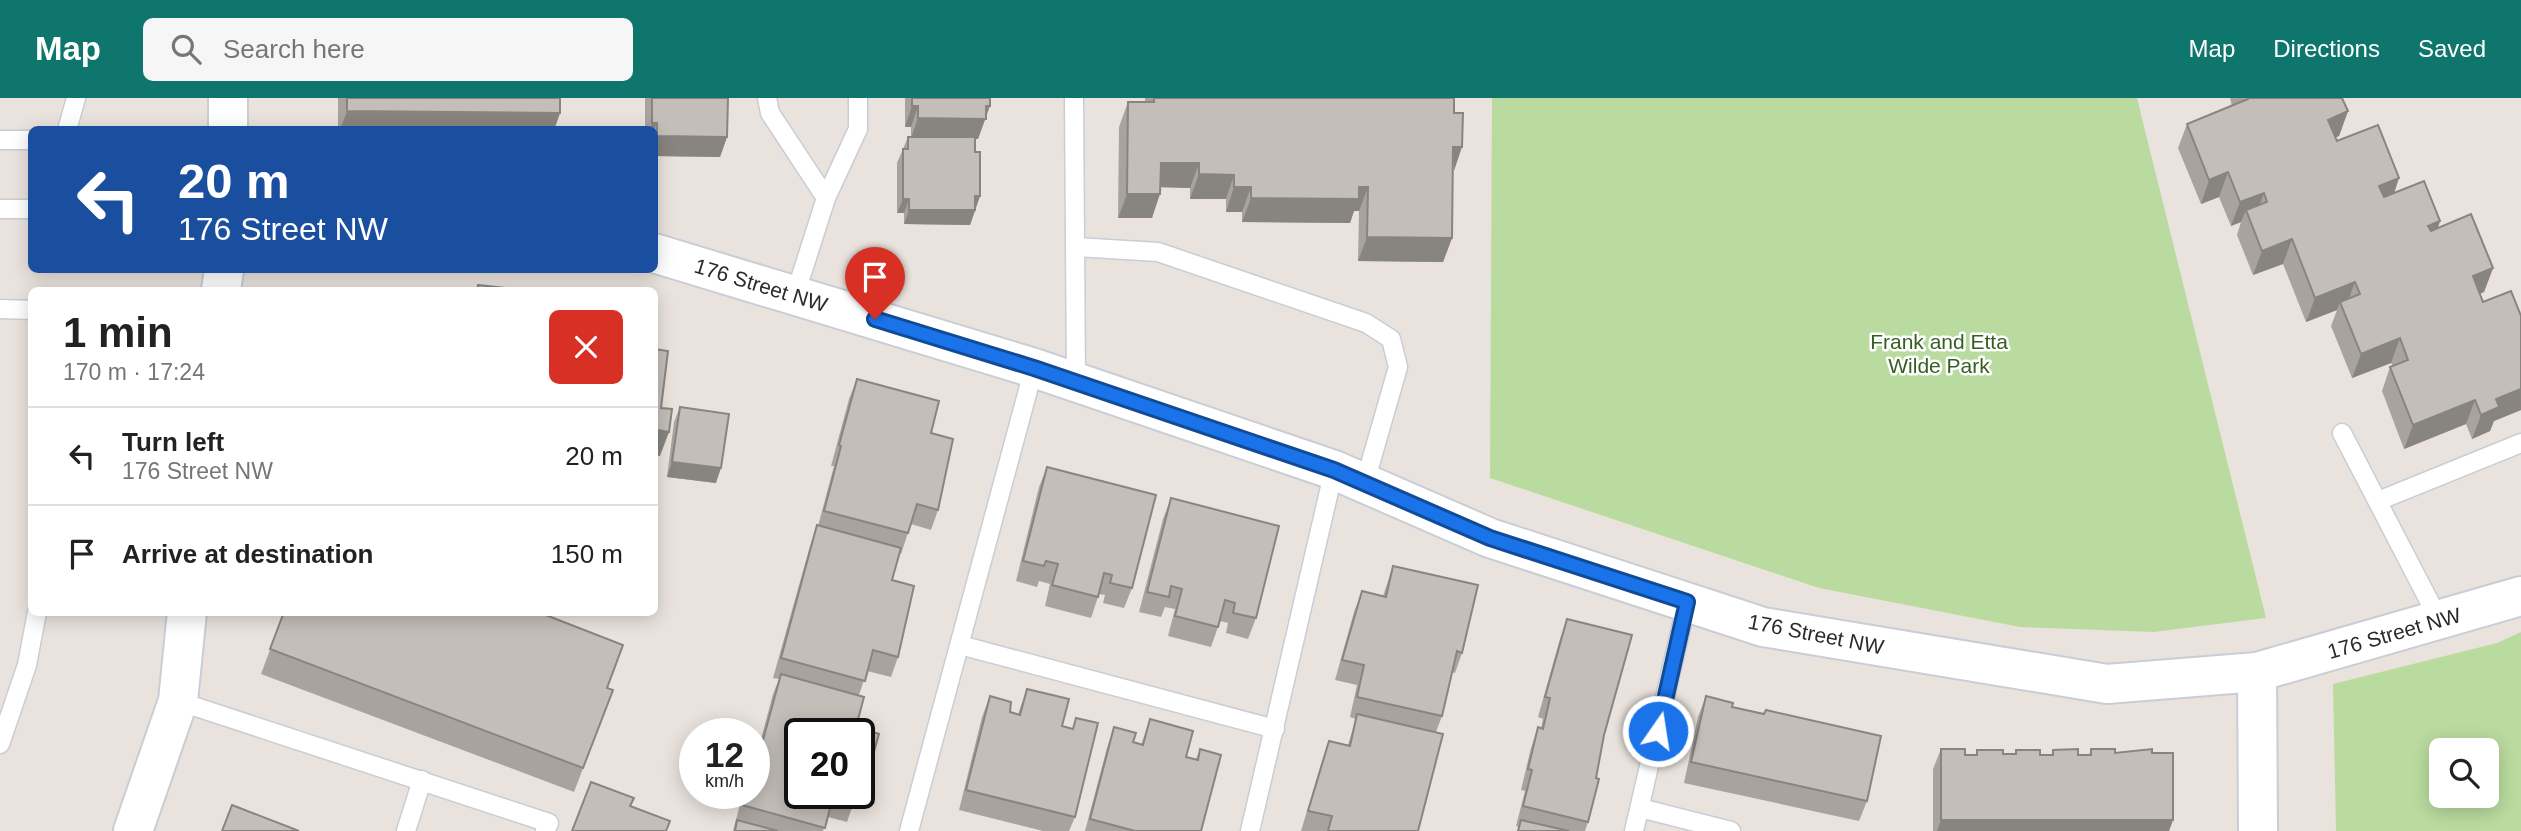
<!DOCTYPE html>
<meta charset="utf-8">
<style>
body{margin:0;font-family:Helvetica,sans-serif;background:#f6f6f6;color:#222;height:100vh;display:flex;flex-direction:column;font-size:26px;white-space:nowrap}
*{box-sizing:border-box;margin:0}
p{font-size:23px;color:#767676}
.icon{flex:none;width:38px;height:38px;fill:none;stroke:currentColor;stroke-width:2;stroke-linecap:round;stroke-linejoin:round}
.map{position:relative;flex:1;overflow:hidden}
.side{position:absolute;left:28px;top:189px;width:630px;height:329px;display:flex;flex-direction:column;background:#fff;border-radius:10px;box-shadow:0 4px 18px #0003}
.side>*{flex:none}
.guide{position:absolute;left:28px;top:28px;width:630px;height:147px;border-radius:10px;box-shadow:0 4px 18px #0003;background:#1a4fa0;color:#fff;overflow:hidden}
.controls{position:absolute;left:2429px;top:640px;display:grid;gap:14px}
.controls a{display:grid;place-items:center;width:70px;height:70px;border-radius:10px;background:#fff;box-shadow:0 4px 18px #0003;font-size:35px}
.speed{position:absolute;left:679px;top:620px;display:flex;gap:14px;font-size:35px;font-weight:700;text-align:center}
.speed>*{display:grid;place-content:center;width:91px;height:91px;border-radius:50%;background:#fff;box-shadow:0 4px 18px #0003;line-height:1}
.speed small{font-size:18px;font-weight:400}
.speed .limit{border:4px solid #111;border-radius:10px;background:#fff;color:#111}
.pin{position:absolute;display:grid;place-items:center;width:60px;height:60px;color:#fff;margin:-72px -30px;border-radius:50% 50% 50% 0;rotate:-45deg;box-shadow:0 0 7px #0007}
.pin .icon{rotate:45deg}
.me{position:absolute;width:77px;margin:-38px;rotate:13deg;stroke-linejoin:round;filter:drop-shadow(0 0 5px #0008)}
.turn{display:flex;align-items:center;gap:24px;height:147px;padding:0 35px;font-size:32px}
.turn .icon{width:91px;height:91px;stroke-width:2.5}
.turn b{display:block;font-size:49px;line-height:60px}
.round{display:grid;place-items:center;flex:none;width:74px;height:74px;border-radius:10px;background:#f6f6f6}
.overview{display:flex;align-items:center;justify-content:space-between;height:119px;padding:0 35px}
h1{font-size:42px;font-weight:700;line-height:52px}
ul{padding:0;list-style:none}
li{display:flex;align-items:center;gap:21px;height:98px;padding:0 35px;border-top:2px solid #e0e0e0}
li div{flex:1}
li b{display:block;font-size:26px}
li em{font-style:normal}
header{display:flex;align-items:center;gap:42px;box-sizing:border-box;height:98px;padding:0 35px;background:#0f766e;color:#fff}
header strong{font-size:33px}
nav{display:flex;gap:38px;margin-inline-start:auto;font-size:24px}
.search{width:490px;height:63px;background:#f6f6f6;display:flex;align-items:center;gap:18px;box-sizing:border-box;padding:0 24px;border-radius:10px;color:#767676;font-size:26px}
.map>svg:first-child{display:block}
.green{fill:#badb9f;fill-rule:evenodd}
.lines{fill:none;stroke-linecap:round;stroke-linejoin:round}
.service-casing{stroke:#c8cdd6;stroke-width:21}
.tertiary-casing{stroke:#c8cdd6;stroke-width:42}
.service{stroke:#fff;stroke-width:18}
.tertiary{stroke:#fff;stroke-width:38}
.wall{fill:#a8a39e}
.shaded-wall{fill:#888581}
.building{fill:#c3beb8;stroke:#888581;stroke-width:2}
.route-casing{stroke:#114b97;stroke-width:18}
.route{stroke:#1a73e8;stroke-width:12}
.labels{text-anchor:middle;dominant-baseline:central;stroke-width:5;stroke-linejoin:round;paint-order:stroke}
.street-label{font-size:21px;fill:#2a2a2a;stroke:#fff}
.park-label{font-size:21px;fill:#345e22;stroke:#fff}
</style>
<header>
<strong>Map</strong>
<div class="search"><svg class="icon" aria-label="search" viewBox="0 0 24 24"><circle cx="10" cy="10" r="6"/><path d="M15 15l6 6"/></svg>Search here</div>
<nav><a>Map</a><a>Directions</a><a>Saved</a></nav>
</header>
<div class="map">
<svg width="2521" height="733" viewBox="0 0 2521 733">
<rect width="100%" height="100%" fill="#eae3dd"/>
<!-- green -->
<g class="green">
<path d="M1492 0H2137L2266 520 2154 534 2020 529 1819 490 1490 380Z"/>
<path d="M2521 534V733H2336L2333 586 2497 545ZM2441 653H2487V698H2441Z"/>
</g>
<g class="lines">
<!-- service casing -->
<g class="service-casing">
<g id="service">
<path d="M767 0 770 15 826 100"/>
<path d="M1074 0 1076 285"/>
<path d="M67 32 76 0"/>
<path d="M0 42H32"/>
<path d="M0 111H32"/>
<path d="M1076 149 1158 154 1366 225 1391 241 1398 269 1365 384"/>
<path d="M795 197 826 100 858 31V0"/>
<path d="M0 211 32 212"/>
<path d="M2342 335 2439 522"/>
<path d="M2378 403 2521 345"/>
<path d="M960 547 1275 631"/>
<path d="M178 603 549 725 545 733"/>
<path d="M0 646 27 567 37 514"/>
<path d="M1640 710 1731 733"/>
<path d="M406 733 422 682"/>
<path d="M909 733 1034 270"/>
<path d="M1250 733 1334 372"/>
<path d="M1634 733 1687 504"/>
</g>
</g>
<!-- tertiary casing -->
<g class="tertiary-casing">
<g id="tertiary">
<path d="M228 32V0"/>
<path d="M654 155 1034 270 1334 372 1490 440 1763 529 2107 586 2257 574 2521 498"/>
<path d="M221 192 224 172"/>
<path d="M2257 574 2258 733"/>
<path d="M133 733 178 603 187 514"/>
</g>
</g>
<!-- service -->
<use href="#service" class="service"/>
<!-- tertiary -->
<use href="#tertiary" class="tertiary"/>
</g>
<!-- wall -->
<g class="wall">
<path d="M338 0H560V15L554 32H338Z"/>
<path d="M645 0H728L727 39 720 59 654 58V32H645Z"/>
<path d="M905 0H990L986 18 978 41H975V54L980 98 970 127 904 126V115H897V65L908 39H911V29H905Z"/>
<path d="M1145 0H1454L1452 140 1443 164 1358 163 1359 113H1354L1350 125 1242 124V114H1226V101H1190V90L1160 89 1152 120H1118L1119 29 1128 4H1145Z"/>
<path d="M2230 0H2342L2348 13 2339 38 2335 39 2337 43 2394 95 2440 123 2438 130 2493 170 2484 194 2480 196 2483 204 2521 218V312L2494 323 2490 333 2472 341 2466 326 2404 351 2382 293 2390 269 2393 268 2391 265 2352 280 2331 228 2337 212 2306 224 2283 166 2253 177 2237 137 2241 124 2231 128 2219 99 2201 106 2178 50 2187 26 2232 8Z"/>
<path d="M857 281 939 303 931 335 953 341 938 412 931 432 911 426 901 456 899 455 892 482 914 488 898 559 891 579 867 573 859 597 864 599 856 629 879 636 869 671 862 691 859 690V635H800V695H857L847 724 828 719 823 733H733L743 695H754V656L760 641H761L773 596 779 581 773 580 810 448 817 427 818 428 834 368H831L849 301Z"/>
<path d="M680 309 716 385 667 379 674 324Z"/>
<path d="M1047 369 1132 490 1124 510 1103 505 1105 497 1099 496 1091 520 1045 508 1050 486 1039 483 1037 489 1016 483 1039 389Z"/>
<path d="M1171 400 1256 520 1248 541 1226 535 1228 525 1220 523 1211 549 1168 538 1175 511 1165 509 1161 519 1139 514 1163 421Z"/>
<path d="M1393 468 1462 555 1455 575 1452 574 1442 618 1436 634 1418 733H1301L1322 663 1329 643 1348 647 1356 621 1350 619 1357 587 1335 582 1354 514 1362 493 1383 498Z"/>
<path d="M284 514 613 592 574 694 261 576Z"/>
<path d="M1567 521 1604 637 1588 724 1585 733H1517L1519 729 1516 728 1525 693 1521 692 1531 650 1538 629 1541 630 1543 621 1538 619 1560 541Z"/>
<path d="M1027 591 1062 628 1073 631 1076 620 1075 719 1069 733H1043L959 712 982 619 990 598 1010 614 1018 616Z"/>
<path d="M1706 598 1732 609 1867 703 1859 723 1684 685 1698 619Z"/>
<path d="M1150 621 1186 659 1196 661 1200 651 1201 733H1085L1107 650 1114 629 1133 644 1141 647Z"/>
<path d="M1941 651 1965 657H1976L1977 652 2003 656H2015L2016 652 2040 657H2052L2053 652 2078 657H2089L2091 651 2115 655H2152L2173 722 2169 733H1933V671Z"/>
</g>
<!-- shaded-wall -->
<g class="shaded-wall">
<path d="M912 8H918L911 29H905Z"/>
<path d="M986 8H990L978 41 911 40 918 20Z"/>
<path d="M347 13 560 15 554 32H340Z"/>
<path d="M2348 13 2339 38 2319 46 2328 22Z"/>
<path d="M652 25H657L654 32H650Z"/>
<path d="M657 38 727 39 720 59 654 58V44Z"/>
<path d="M1453 49H1462L1454 73Z"/>
<path d="M1161 65H1199L1190 90 1152 89Z"/>
<path d="M2228 74 2219 99 2201 106 2209 82Z"/>
<path d="M1199 76 1234 77 1226 101H1190Z"/>
<path d="M2399 80 2391 105 2371 112 2379 88Z"/>
<path d="M1234 89H1251L1242 114H1226Z"/>
<path d="M1359 89H1368L1359 113H1354L1350 125 1242 124 1251 100Z"/>
<path d="M2264 95 2255 119 2246 112 2241 124 2231 128 2240 104Z"/>
<path d="M1127 96H1160L1152 120H1118Z"/>
<path d="M975 98H980L970 127 904 126 909 112Z"/>
<path d="M903 101H909L904 115H897Z"/>
<path d="M2440 123 2431 148 2428 128Z"/>
<path d="M1367 139 1452 140 1443 164 1358 163Z"/>
<path d="M2292 141 2283 166 2253 177 2262 153Z"/>
<path d="M2493 170 2484 194 2464 202 2473 178Z"/>
<path d="M2355 184 2346 208 2340 204 2337 212 2306 224 2315 200Z"/>
<path d="M2400 240 2391 265 2352 280 2361 256Z"/>
<path d="M2521 291V312L2494 323 2490 333 2472 341 2481 317 2496 301Z"/>
<path d="M2475 302 2466 326 2404 351 2413 327Z"/>
<path d="M657 332 669 334 660 358 654 357Z"/>
<path d="M672 364 721 370 716 385 667 379Z"/>
<path d="M1941 722H2173L2169 733H1937Z"/>
</g>
<!-- building -->
<g class="building">
<path d="M347 0H560V15L347 13Z"/>
<path d="M652 0H728L727 39 657 38V25H652Z"/>
<path d="M912 0H990V8H986V21L918 20V8H912Z"/>
<path d="M1154 0H1454V15H1463L1462 49H1453L1452 140 1367 139 1368 89H1359V101L1251 100V89H1234V77L1199 76V65H1161L1160 96H1127L1128 4H1154Z"/>
<path d="M2248 0H2342L2348 13 2328 22 2337 43 2378 27 2399 80 2379 88 2384 99 2424 83 2440 123 2428 128 2431 133 2471 116 2493 170 2473 178 2483 204 2511 193 2521 218V291L2496 301 2499 309 2481 317 2475 302 2413 327 2390 269 2408 262 2400 240 2361 256 2340 204 2360 196 2355 184 2315 200 2292 141 2262 153 2246 112 2267 104 2264 95 2240 104 2228 74 2209 82 2187 26 2248 1Z"/>
<path d="M908 39H975V54H980V98H975V112H909V101H903V51H908Z"/>
<path d="M478 187 514 191V192H477Z"/>
<path d="M654 251 668 253 661 310 672 311 669 334 657 332 654 355Z"/>
<path d="M857 281 939 303 931 335 953 341 938 412 917 406 908 435 824 413 841 348 839 347Z"/>
<path d="M680 309 729 316 721 370 672 364Z"/>
<path d="M1047 369 1156 397 1132 490 1110 485 1112 477 1104 475 1098 499 1052 487 1058 466 1046 463 1044 468 1023 463Z"/>
<path d="M1171 400 1279 428 1256 520 1233 515 1235 505 1225 502 1218 529 1175 518 1182 491 1171 488 1169 499 1147 494Z"/>
<path d="M817 427 901 450 892 482 914 488 898 559 873 552 865 583 781 560Z"/>
<path d="M1393 468 1478 487 1462 555 1457 553 1442 618 1357 599 1364 567 1342 562 1362 493 1386 499Z"/>
<path d="M284 514H538L623 547 607 590 613 592 583 670 270 551Z"/>
<path d="M1567 521 1632 537 1604 637 1596 680 1599 681 1588 724 1523 708 1532 672 1528 671 1538 629 1543 631 1550 600 1545 599Z"/>
<path d="M781 576 864 599 856 629 879 636 869 671 864 669 859 686V635H800V695H857L854 704 833 698 825 730 742 707 746 695H754V662L760 641 763 642Z"/>
<path d="M1027 591 1069 601 1062 628 1073 631 1076 620 1098 625 1075 719 966 692 990 598 1011 604 1010 614 1020 617Z"/>
<path d="M1706 598 1733 605 1732 609 1764 616 1766 612 1881 638 1867 703 1691 664Z"/>
<path d="M1357 616 1443 636 1418 733H1328L1332 718 1308 713 1329 643 1350 648Z"/>
<path d="M1150 621 1193 633 1186 659 1198 662 1200 651 1221 657 1201 733H1135L1090 721 1114 629 1136 635 1133 644 1143 647Z"/>
<path d="M1941 651H1965V657H1977V652H2003V656H2016V652H2040V657H2053V652L2078 651V657H2091V651H2115V655L2152 651V655H2173V722H1941Z"/>
<path d="M591 684 634 700 630 708 670 723 666 733H572Z"/>
<path d="M232 707 299 733H222Z"/>
<path d="M737 722 778 733H735Z"/>
<path d="M1521 722 1569 733H1518Z"/>
</g>
<g class="lines">
<!-- route casing -->
<g class="route-casing">
<path id="route" d="M875 221 1034 270 1334 372 1490 440 1687 504 1658 633"/>
</g>
<!-- route -->
<use href="#route" class="route"/>
</g>
<g class="labels">
<!-- street labels -->
<g class="street-label">
<text transform="translate(761 187) rotate(17)">176 Street NW</text>
<text transform="translate(2394 535) rotate(-16)">176 Street NW</text>
<text transform="translate(1816 536) rotate(11)">176 Street NW</text>
</g>
<!-- park labels -->
<g class="park-label">
<text x="1939" y="243">Frank and Etta<tspan x="1939" dy="24">Wilde Park</tspan></text>
</g>
</g>
</svg>
<div class="controls">
<a><svg class="icon" aria-label="search" viewBox="0 0 24 24"><circle cx="10" cy="10" r="6"/><path d="M15 15l6 6"/></svg></a>
</div>
<div class="speed"><div>12<small>km/h</small></div><div class="limit">20</div></div>
<div class="pin" style="left:875px;top:221px;background:#d93025"><svg class="icon" aria-label="arrive" viewBox="0 0 24 24"><path d="M6 21V4h12l-3 4 3 4H6"/></svg></div>
<svg class="me" style="left:1658px;top:633px" viewBox="-20 -20 40 40"><circle r="17" fill="#1a73e8" stroke="#fff" stroke-width="3"/><path d="M0-11L8 9 0 5-8 9z" fill="#fff"/></svg>
<div class="guide">
<div class="turn"><svg class="icon" aria-label="left" viewBox="0 0 24 24"><path d="M17 20v-9H6M10 6l-5 5 5 5"/></svg><div><b>20 m</b>176 Street NW</div></div>
</div>
<section class="side">
<div class="overview"><div><h1>1 min</h1><p>170 m · 17:24</p></div><a class="round" style="background:#d93025;color:#fff"><svg class="icon" aria-label="close" viewBox="0 0 24 24"><path d="M6 6l12 12M18 6L6 18"/></svg></a></div>
<ul>
<li><svg class="icon" aria-label="left" viewBox="0 0 24 24"><path d="M17 20v-9H6M10 6l-5 5 5 5"/></svg><div><b>Turn left</b><p>176 Street NW</p></div><em>20 m</em></li>
<li><svg class="icon" aria-label="arrive" viewBox="0 0 24 24"><path d="M6 21V4h12l-3 4 3 4H6"/></svg><div><b>Arrive at destination</b></div><em>150 m</em></li>
</ul>
</section>
</div>
